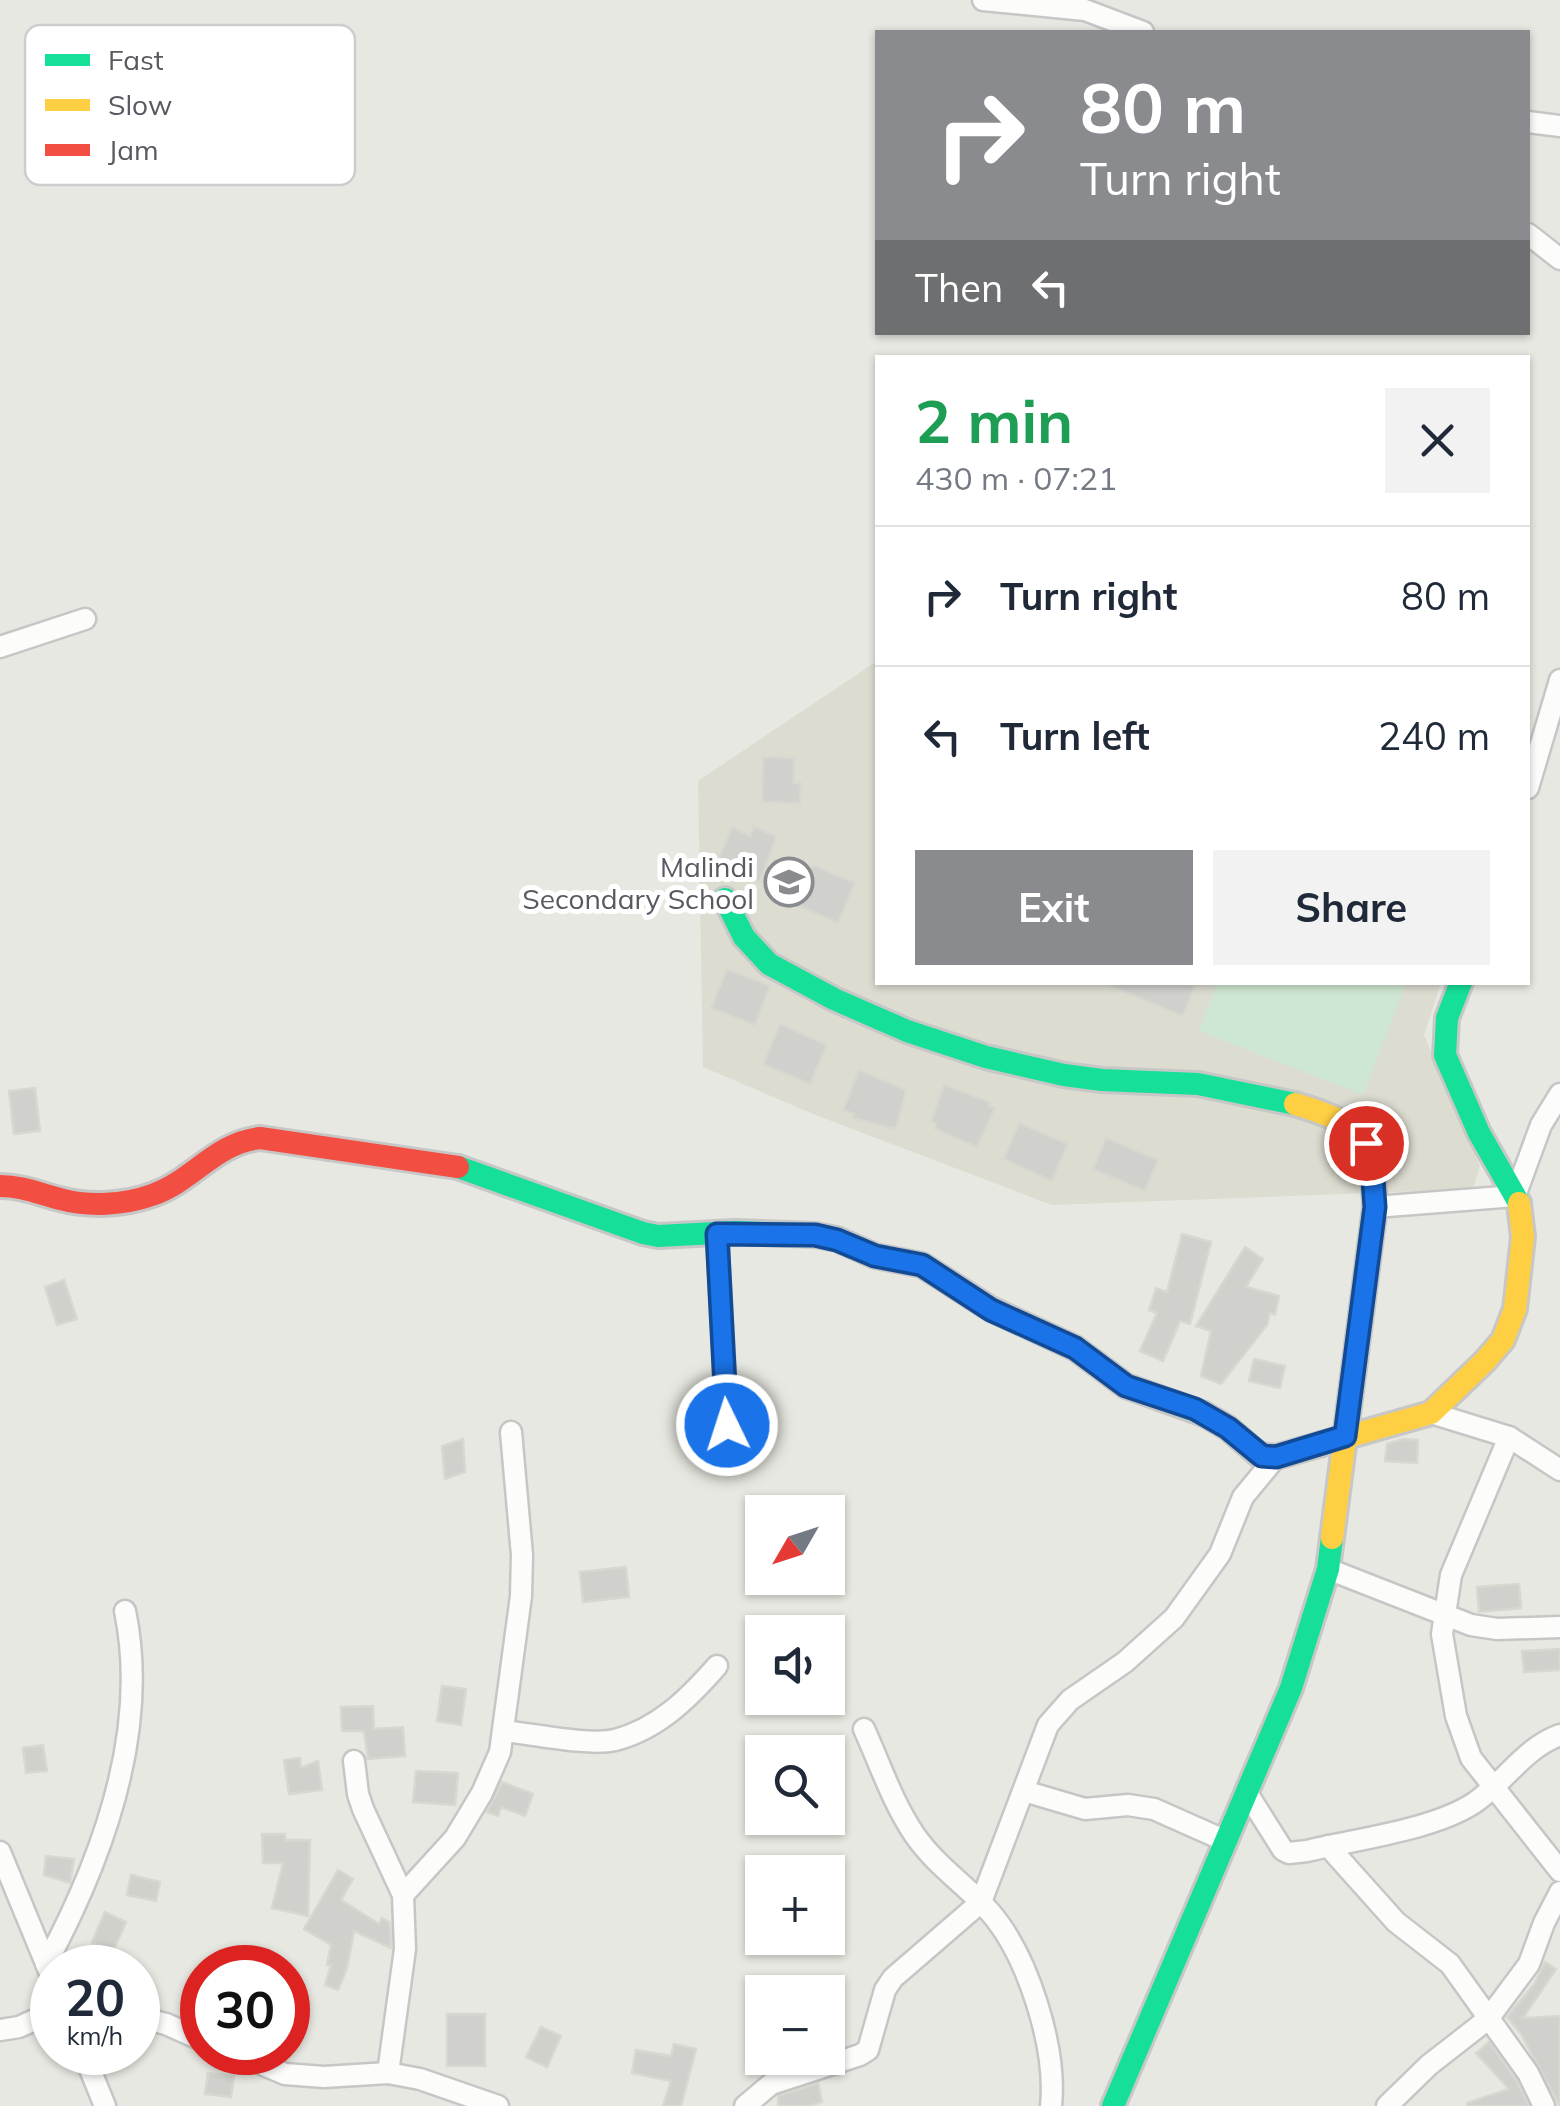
<!DOCTYPE html>
<meta charset="utf-8">
<style>
body{margin:0;font-family:Mulish,sans-serif;background:#f2f2f3;color:#1f2937;height:100vh;display:flex;flex-direction:column;font-size:38px;white-space:nowrap}
*{box-sizing:border-box;margin:0}
p{font-size:32px;color:#747a83}
.icon{flex:none;width:55px;height:55px;fill:none;stroke:currentColor;stroke-width:2;stroke-linecap:round;stroke-linejoin:round}
.map{position:relative;flex:1;overflow:hidden}
.panel{position:absolute;left:875px;top:355px;width:655px;height:630px;display:flex;flex-direction:column;background:#fff;border-radius:0px;box-shadow:0 2px 8px #0004}
.panel>*{flex:none}
.guide{position:absolute;left:875px;top:30px;width:655px;height:305px;border-radius:0px;box-shadow:0 2px 8px #0004;background:#8a8b8e;color:#fff;overflow:hidden}
.needle{width:65px;rotate:231deg}
.fabs{position:absolute;left:745px;top:1495px;display:grid;gap:20px}
.fabs a{display:grid;place-items:center;width:100px;height:100px;border-radius:0px;background:#fff;box-shadow:0 2px 8px #0004;font-size:50px}
.speed{position:absolute;left:30px;top:1945px;display:flex;gap:20px;font-size:50px;font-weight:700;text-align:center}
.speed>*{display:grid;place-content:center;width:130px;height:130px;border-radius:50%;background:#fff;box-shadow:0 2px 8px #0004;line-height:1}
.speed small{font-size:25px;font-weight:400}
.speed .limit{border:15px solid #d22;background:#fff;color:#111}
.pin{position:absolute;display:grid;place-items:center;width:85px;height:85px;color:#fff;margin:-42px;border:5px solid #fff;border-radius:50%;box-shadow:0 2px 10px #0007}
.me{position:absolute;width:110px;margin:-55px;rotate:356deg;stroke-linejoin:round;filter:drop-shadow(0 0 8px #0008)}
.turn{display:flex;align-items:center;gap:35px;height:210px;padding:0 40px;font-size:45px}
.turn .icon{width:130px;height:130px;stroke-width:2.5}
.turn b{display:block;font-size:70px;line-height:85px}
.then{display:flex;align-items:center;height:95px;padding:0 40px;background:#0003;gap:20px;font-size:38px}
.round{display:grid;place-items:center;flex:none;width:105px;height:105px;border-radius:0px;background:#f2f2f3}
.summary{display:flex;align-items:center;justify-content:space-between;height:170px;padding:0 40px}
h1{font-size:60px;font-weight:700;line-height:75px;color:#1e9e55}
.button{display:flex;gap:20px;margin-top:auto;padding:20px 40px}
.button a{flex:1;height:115px;border-radius:0px;background:#8a8b8e;color:#fff;font-size:40px;font-weight:700;line-height:115px;text-align:center}
.button a+a{background:#f2f2f3;color:#1f2937}
ul{padding:0;list-style:none}
li{display:flex;align-items:center;gap:30px;height:140px;padding:0 40px;border-top:2px solid #e0e1e3}
li div{flex:1}
li b{display:block;font-size:38px}
li em{font-style:normal}
.map>svg:first-child{display:block}
.education{fill:#dcdcd1}
.green{fill:#cee7d2}
.building{fill:#d0d0cc;stroke:#d8d8d1;stroke-width:2.5}
.lines{fill:none;stroke-linecap:round;stroke-linejoin:round}
.street-casing{stroke:#c6c6c6;stroke-width:25}
.fast-casing{stroke:#c7c7c7;stroke-width:28}
.slow-casing{stroke:#c7c7c7;stroke-width:28}
.jam-casing{stroke:#c7c7c7;stroke-width:28}
.street{stroke:#fcfcfb;stroke-width:20}
.fast{stroke:#16e098;stroke-width:22}
.slow{stroke:#ffcf43;stroke-width:22}
.jam{stroke:#f24e42;stroke-width:22}
.route-casing{stroke:#114b97;stroke-width:25}
.route{stroke:#1a73e8;stroke-width:18}
.labels{text-anchor:middle;dominant-baseline:central;stroke-width:10;stroke-linejoin:round;paint-order:stroke}
.poi-label{font-size:28px;fill:#585961;stroke:#fff;text-anchor:end}
.key{fill:#fff;stroke:#cdcdd0;stroke-width:2.5}
.key-label{font-size:28px;fill:#585961}
</style>
<div class="map">
<svg width="1560" height="2106" viewBox="0 0 1560 2106">
<rect width="100%" height="100%" fill="#e8e8e2"/>
<!-- education -->
<path class="education" d="M877 661 878 982 1441 983 1424 1035 1480 1166 1473 1189 1052 1205 813 1114 703 1067 698 781Z"/>
<!-- green -->
<path class="green" d="M1217 983V982L1406 983 1363 1095 1199 1031Z"/>
<!-- building -->
<g class="building">
<path d="M763 757 794 758V783H801L800 803 762 802Z"/>
<path d="M754 826 776 837 760 882 717 863 732 827 750 836Z"/>
<path d="M813 865 855 883 838 923 796 905Z"/>
<path d="M727 969 770 986 755 1025 711 1008Z"/>
<path d="M1101 982H1196L1183 1016Z"/>
<path d="M780 1024 827 1045 810 1084 763 1064Z"/>
<path d="M859 1070 906 1090 896 1129 853 1118 854 1114 843 1110Z"/>
<path d="M944 1085 990 1102 989 1106 995 1108 977 1147 935 1129 936 1124 931 1122Z"/>
<path d="M35 1088 40 1131 14 1134 9 1091Z"/>
<path d="M1019 1123 1068 1144 1052 1181 1004 1159Z"/>
<path d="M1106 1138 1158 1160 1145 1191 1093 1169Z"/>
<path d="M1182 1234 1211 1242 1190 1324 1180 1321 1163 1361 1140 1351 1157 1313 1149 1310 1156 1288 1167 1292Z"/>
<path d="M1245 1247 1263 1259 1246 1287 1279 1296 1275 1315 1270 1313 1267 1325 1221 1384 1201 1376 1211 1331 1196 1326Z"/>
<path d="M64 1280 77 1319 57 1325 45 1287Z"/>
<path d="M1254 1359 1285 1366 1280 1388 1249 1381Z"/>
<path d="M463 1439 465 1472 445 1479 442 1446Z"/>
<path d="M1403 1439 1418 1440 1417 1463 1385 1461 1387 1444Z"/>
<path d="M626 1567 629 1597 583 1602 580 1572Z"/>
<path d="M1519 1584 1521 1608 1479 1612 1477 1587Z"/>
<path d="M1560 1649V1670L1524 1672 1522 1651Z"/>
<path d="M442 1686 466 1689 461 1725 437 1721Z"/>
<path d="M373 1706 374 1729 403 1727 405 1756 368 1759 364 1731H342L341 1707Z"/>
<path d="M43 1745 47 1771 26 1773 23 1748Z"/>
<path d="M300 1758 301 1768 318 1761 322 1790 289 1794 284 1760Z"/>
<path d="M416 1771 458 1773 455 1805 413 1802Z"/>
<path d="M502 1782 533 1794 525 1816 501 1807 498 1816 487 1812Z"/>
<path d="M262 1834H285V1840H310L308 1916 272 1908 283 1863H263Z"/>
<path d="M46 1856 74 1859 70 1883 44 1875Z"/>
<path d="M338 1870 353 1879 341 1900 379 1924 382 1918 390 1923 391 1948 354 1931 347 1968 338 1990 325 1985 331 1965H327L331 1945 304 1929Z"/>
<path d="M131 1875 160 1882 156 1901 127 1895Z"/>
<path d="M105 1912 126 1922 113 1951 92 1942Z"/>
<path d="M1545 1962 1556 1969 1523 2018 1560 2016V2106L1521 2034 1507 2017 1535 1983Z"/>
<rect x="447" y="2014" width="38" height="52"/>
<path d="M541 2027 561 2036 547 2067 526 2057Z"/>
<path d="M1489 2042 1516 2080 1529 2106H1468L1467 2103 1509 2089 1476 2053Z"/>
<path d="M674 2044 696 2049 681 2106H663L671 2081 632 2073 636 2050 671 2056Z"/>
<path d="M208 2073 234 2076 231 2097 205 2094Z"/>
<path d="M818 2083 822 2102 809 2106H778V2096Z"/>
</g>
<g class="lines">
<!-- street casing -->
<g class="street-casing">
<g id="street">
<path d="M983 0 1085 10 1143 32"/>
<path d="M1528 122 1560 126"/>
<path d="M1528 234 1560 259"/>
<path d="M0 647 85 619"/>
<path d="M1528 788 1560 680"/>
<path d="M1375 1207 1515 1196 1541 1125 1560 1094"/>
<path d="M717 1234 728 1434"/>
<path d="M1431 1413 1509 1437 1560 1470"/>
<path d="M1509 1437 1451 1575 1442 1634 1456 1716 1471 1758 1560 1871"/>
<path d="M1328 1569 1471 1625 1497 1629 1560 1627"/>
<path d="M864 1729C880 1764 892 1801 914 1834 935 1865 965 1884 989 1911 1028 1955 1057 2048 1051 2106"/>
<path d="M504 1731C532 1734 590 1746 615 1740 658 1729 689 1698 717 1666"/>
<path d="M354 1761 358 1794 363 1809 403 1895 405 1949 388 2073"/>
<path d="M1024 1791 1085 1809 1128 1805 1154 1809 1226 1841"/>
<path d="M1247 1793 1283 1850 1289 1853 1307 1851C1356 1839 1433 1830 1474 1803 1505 1782 1524 1748 1560 1735"/>
<path d="M1328 1846 1396 1922 1450 1964 1528 2073 1544 2106"/>
<path d="M0 1852 52 1978"/>
<path d="M403 1895 455 1838 482 1793 500 1752 521 1596 522 1555 511 1432"/>
<path d="M46 1964C103 1858 150 1731 125 1611"/>
<path d="M138 2017 166 2024 202 2040"/>
<path d="M0 2030 19 2027 52 2012"/>
<path d="M83 2052 105 2106"/>
<path d="M233 2052 285 2074 324 2077 388 2073 420 2079 498 2106"/>
<path d="M745 2106 771 2084 860 2055 868 2050 885 1990 893 1978 981 1902 1048 1725 1070 1700 1125 1662 1174 1618 1220 1554 1243 1497 1276 1457"/>
<path d="M1387 2106 1429 2065 1488 2019 1529 1964 1544 1923 1560 1892"/>
</g>
</g>
<!-- fast casing -->
<g class="fast-casing">
<g id="fast">
<path d="M725 899 744 937 769 964 834 999 907 1031 986 1057 1064 1075 1102 1080 1198 1084 1295 1104"/>
<path d="M1461 982 1447 1018 1445 1055 1479 1133 1519 1203"/>
<path d="M458 1167 643 1233 658 1236 735 1232 815 1235 837 1239 875 1256 922 1265 991 1309 1075 1348 1126 1386 1204 1414"/>
<path d="M1113 2106 1291 1688 1328 1569 1332 1538"/>
</g>
</g>
<!-- slow casing -->
<g class="slow-casing">
<g id="slow">
<path d="M1295 1104C1362 1124 1373 1137 1375 1207L1332 1538"/>
<path d="M1204 1414 1228 1428 1259 1455 1276 1457 1431 1413 1485 1361 1503 1340 1515 1309 1523 1237 1519 1203"/>
</g>
</g>
<!-- jam casing -->
<g class="jam-casing">
<path id="jam" d="M0 1186C22 1186 40 1194 60 1199 89 1207 124 1205 152 1195 193 1181 215 1143 260 1138L458 1167"/>
</g>
<!-- street -->
<use href="#street" class="street"/>
<!-- fast -->
<use href="#fast" class="fast"/>
<!-- slow -->
<use href="#slow" class="slow"/>
<!-- jam -->
<use href="#jam" class="jam"/>
</g>
<g class="lines">
<!-- route casing -->
<g class="route-casing">
<path id="route" d="M727 1425 717 1234 815 1235 837 1240 875 1256 922 1265 991 1310 1075 1348 1126 1386 1195 1409 1228 1428 1262 1456 1276 1457 1345 1436 1375 1207 1371 1153 1366 1143"/>
</g>
<!-- route -->
<use href="#route" class="route"/>
</g>
<!-- icons -->
<defs>
<g id="school-ring" transform="scale(2.5)"><circle r="9.5" fill="#fff" stroke="#8a8b8e" stroke-width="1.5"/><path d="M0-5L7-2L0 1L-7-2ZM-4 1L0 2.5L4 1V4Q0 6-4 4Z" fill="#8a8b8e"/></g>
</defs>
<g fill-rule="evenodd">
<use href="#school-ring" x="789" y="882"/>
</g>
<g class="labels">
<!-- poi labels -->
<g class="poi-label">
<text x="754" y="866">Malindi<tspan x="754" dy="32">Secondary School</tspan></text>
</g>
</g>
<!-- legend -->
<rect x="25" y="25" width="330" height="160" rx="15" class="key"/>
<rect x="45" y="54" width="45" height="12" fill="#16e098"/>
<rect x="45" y="99" width="45" height="12" fill="#ffcf43"/>
<rect x="45" y="144" width="45" height="12" fill="#f24e42"/>
<g class="key-label">
<text x="108" y="70">Fast</text>
<text x="108" y="115">Slow</text>
<text x="108" y="160">Jam</text>
</g>
</svg>
<div class="fabs">
<a><svg class="needle" viewBox="-14 -14 28 28"><path d="M0-13l5 13h-10z" fill="#e53935"/><path d="M0 13l5-13h-10z" fill="#747a83"/></svg></a>
<a><svg class="icon" aria-label="sound" viewBox="0 0 24 24"><path d="M4 9h4l5-4v14l-5-4H4zM17 9q2 3 0 6"/></svg></a>
<a><svg class="icon" aria-label="search" viewBox="0 0 24 24"><circle cx="10" cy="10" r="6"/><path d="M15 15l6 6"/></svg></a>
<a>+</a>
<a>−</a>
</div>
<div class="speed"><div>20<small>km/h</small></div><div class="limit">30</div></div>
<div class="pin" style="left:1366px;top:1143px;background:#d93025"><svg class="icon" aria-label="arrive" viewBox="0 0 24 24"><path d="M6 21V4h12l-3 4 3 4H6"/></svg></div>
<svg class="me" style="left:727px;top:1425px" viewBox="-20 -20 40 40"><circle r="17" fill="#1a73e8" stroke="#fff" stroke-width="3"/><path d="M0-11L8 9 0 5-8 9z" fill="#fff"/></svg>
<div class="guide">
<div class="turn"><svg class="icon" aria-label="right" viewBox="0 0 24 24"><path d="M7 20v-9h11M14 6l5 5-5 5"/></svg><div><b>80 m</b>Turn right</div></div>
<div class="then">Then<svg class="icon" aria-label="left" viewBox="0 0 24 24"><path d="M17 20v-9H6M10 6l-5 5 5 5"/></svg></div>
</div>
<section class="panel">
<div class="summary"><div><h1>2 min</h1><p>430 m · 07:21</p></div><a class="round"><svg class="icon" aria-label="close" viewBox="0 0 24 24"><path d="M6 6l12 12M18 6L6 18"/></svg></a></div>
<ul>
<li><svg class="icon" aria-label="right" viewBox="0 0 24 24"><path d="M7 20v-9h11M14 6l5 5-5 5"/></svg><div><b>Turn right</b></div><em>80 m</em></li>
<li><svg class="icon" aria-label="left" viewBox="0 0 24 24"><path d="M17 20v-9H6M10 6l-5 5 5 5"/></svg><div><b>Turn left</b></div><em>240 m</em></li>
</ul>
<div class="button"><a>Exit</a><a>Share</a></div>
</section>
</div>
